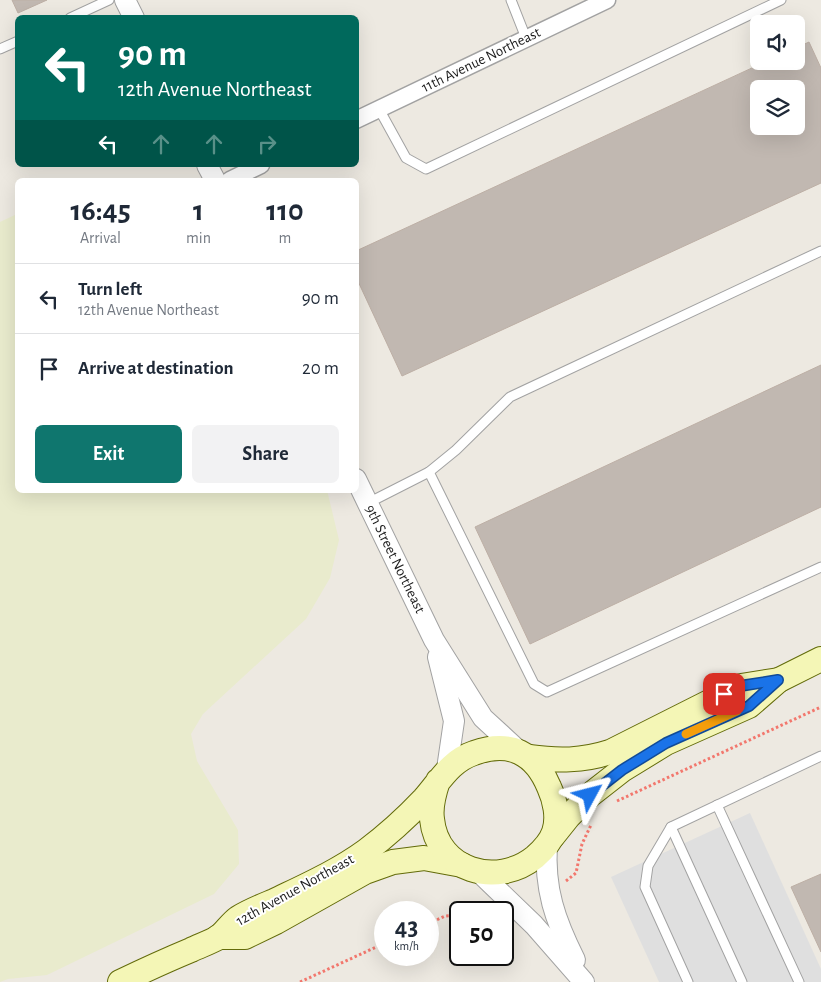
<!DOCTYPE html>
<style>
body{margin:0;font-family:"Alegreya Sans",sans-serif;background:#f2f2f3;color:#1f2937;height:100vh;display:flex;flex-direction:column;font-size:19px;white-space:nowrap}
*{box-sizing:border-box;margin:0}
p{font-size:16px;color:#747a83}
.icon{flex:none;width:28px;height:28px;fill:none;stroke:currentColor;stroke-width:2;stroke-linecap:round;stroke-linejoin:round}
.map{position:relative;flex:1;overflow:hidden}
.drawer{position:absolute;left:15px;top:178px;width:344px;height:315px;display:flex;flex-direction:column;background:#fff;border-radius:8px;box-shadow:0 5px 20px #0002}
.drawer>*{flex:none}
.top-card{position:absolute;left:15px;top:15px;width:344px;height:152px;border-radius:8px;box-shadow:0 5px 20px #0002;background:#00695c;color:#fff;overflow:hidden}
.buttons{position:absolute;left:750px;top:15px;display:grid;gap:10px}
.buttons a{display:grid;place-items:center;width:55px;height:55px;border-radius:8px;background:#fff;box-shadow:0 5px 20px #0002;font-size:25px}
.speed{position:absolute;left:374px;top:901px;display:flex;gap:10px;font-size:25px;font-weight:700;text-align:center}
.speed>*{display:grid;place-content:center;width:65px;height:65px;border-radius:50%;background:#fff;box-shadow:0 5px 20px #0002;line-height:1}
.speed small{font-size:12px;font-weight:400}
.speed .limit{border:2px solid #111;border-radius:8px;background:#fff;color:#111}
.pin{position:absolute;display:grid;place-items:center;width:42px;height:42px;color:#fff;margin:-21px;border-radius:10px;box-shadow:0 2px 8px #0006}
.me{position:absolute;width:55px;margin:-28px;rotate:52deg;stroke-linejoin:round;filter:drop-shadow(0 0 4px #0008)}
.turn{display:flex;align-items:center;gap:18px;height:105px;padding:0 20px;font-size:22px}
.turn .icon{width:65px;height:65px;stroke-width:2.5}
.turn b{display:block;font-size:35px;line-height:42px}
.lanes{display:flex;align-items:center;height:48px;padding:0 20px;background:#0003;justify-content:center;gap:25px;direction:ltr}
.lanes .off{opacity:.35}
.eta{display:flex;justify-content:space-evenly;align-items:center;height:85px;text-align:center}
.eta b{font-size:30px;font-weight:700;line-height:35px}
.action{display:flex;gap:10px;margin-top:auto;padding:10px 20px}
.action a{flex:1;height:58px;border-radius:8px;background:#0f766e;color:#fff;font-size:20px;font-weight:700;line-height:58px;text-align:center}
.action a+a{background:#f2f2f3;color:#1f2937}
ul{padding:0;list-style:none}
li{display:flex;align-items:center;gap:15px;height:70px;padding:0 20px;border-top:1px solid #e0e1e3}
li div{flex:1}
li b{display:block;font-size:19px}
li em{font-style:normal}
.map>svg:first-child{display:block}
.farmland{fill:#e9ebcd}
.parking{fill:#dfdfdf}
.building{fill:#c1b8b1;stroke:#bdafa5;fill-rule:evenodd}
.lines{fill:none;stroke-linecap:round;stroke-linejoin:round}
.service-casing{stroke:#a2a2a2;stroke-width:11}
.minor-casing{stroke:#a2a2a2;stroke-width:19}
.tertiary-casing{stroke:#a2a2a2;stroke-width:22}
.secondary-casing{stroke:#636b0a;stroke-width:26}
.path{stroke:#f2776d;stroke-width:3;stroke-dasharray:2.5 2.5;stroke-linecap:butt}
.service{stroke:#fff;stroke-width:9}
.minor{stroke:#fff;stroke-width:16}
.tertiary{stroke:#fff;stroke-width:20}
.secondary{stroke:#f4f6b6;stroke-width:24}
.route-casing{stroke:#114b97;stroke-width:12}
.route{stroke:#1a73e8;stroke-width:9}
.slow{stroke:#f59e0b;stroke-width:9}
.labels{text-anchor:middle;dominant-baseline:central;stroke-width:4;stroke-linejoin:round;paint-order:stroke}
.street-label{font-size:15px;fill:#1b1b1b;stroke:#fff}
</style>
<div class="map">
<svg width="821" height="982" viewBox="0 0 821 982">
<rect width="100%" height="100%" fill="#ede9e1"/>
<!-- farmland -->
<path class="farmland" d="M17 214 18 490H327L339 540 330 578 306 619 203 714 191 734 197 761 238 830 239 864 214 894 47 975 8 979 0 982V222Z"/>
<!-- parking -->
<path class="parking" d="M750 813 821 969V982H659L611 877Z"/>
<!-- building -->
<g class="building">
<path d="M12 0H47L18 13Z"/>
<path d="M809 42 821 68V183L402 376 356 277V251L767 61H796V48ZM759 89H796V126H759Z"/>
<path d="M821 365V507L530 644 475 527Z"/>
<path d="M821 874V952L791 887Z"/>
</g>
<g class="lines">
<!-- service casing -->
<g class="service-casing">
<g id="service">
<path d="M511 0 526 38"/>
<path d="M70 18 109 0"/>
<path d="M0 49 18 41"/>
<path d="M379 109 406 158 426 169 781 0"/>
<path d="M429 472 534 684 547 692 821 567"/>
<path d="M368 503 429 472 456 450 510 397 821 251"/>
<path d="M717 805 799 982"/>
<path d="M671 827 742 982"/>
<path d="M688 982 645 887 648 866 671 827 821 756"/>
</g>
</g>
<!-- minor casing -->
<g class="minor-casing">
<g id="minor">
<path d="M356 120 607 0"/>
<path d="M230 180 261 165"/>
</g>
</g>
<!-- tertiary casing -->
<g class="tertiary-casing">
<g id="tertiary">
<path d="M125 0 134 18"/>
<path d="M207 165 215 180"/>
<path d="M356 479 434 640 483 718 520 752"/>
<path d="M438 657 454 721 447 769"/>
<path d="M547 844C544 889 555 920 575 960"/>
<path d="M479 872 534 925 584 982"/>
</g>
</g>
<!-- secondary casing -->
<g class="secondary-casing">
<g id="secondary">
<path d="M529 757C558 761 582 761 610 752L741 686 779 680"/>
<path d="M553 836 569 816 590 795 622 770 666 743 749 706 779 680 821 659"/>
<path d="M218 937H245L276 922 365 872 393 862 424 858 462 865"/>
<path d="M120 982C143 971 167 960 191 950 199 946 211 942 219 937 226 931 231 923 238 918 249 911 262 906 274 901 305 886 337 872 366 851 386 836 407 817 424 799 440 781 450 761 474 753 510 740 535 753 549 787 555 800 559 818 554 832 551 841 543 850 535 857 497 888 437 871 432 819 430 806 434 793 438 781"/>
</g>
</g>
<!-- path -->
<g class="path">
<path d="M617 801 821 707"/>
<path d="M566 881 576 873 582 844 591 825"/>
<path d="M428 924 445 916 460 915"/>
<path d="M300 982 385 943"/>
</g>
<!-- service -->
<use href="#service" class="service"/>
<!-- minor -->
<use href="#minor" class="minor"/>
<!-- tertiary -->
<use href="#tertiary" class="tertiary"/>
<!-- secondary -->
<use href="#secondary" class="secondary"/>
</g>
<g class="lines">
<!-- route casing -->
<g class="route-casing">
<path id="route" d="M590 795 622 770 666 743 749 706 778 680 740 686 724 694"/>
</g>
<!-- route -->
<use href="#route" class="route"/>
<!-- slow -->
<path class="slow" d="M686 734 737 711"/>
</g>
<g class="labels">
<!-- street labels -->
<g class="street-label">
<text transform="translate(481 60) rotate(-26)">11th Avenue Northeast</text>
<text transform="translate(395 559) rotate(64)">9th Street Northeast</text>
<text transform="translate(295 890) rotate(-29)">12th Avenue Northeast</text>
</g>
</g>
</svg>
<div class="buttons">
<a><svg class="icon" aria-label="sound" viewBox="0 0 24 24"><path d="M4 9h4l5-4v14l-5-4H4zM17 9q2 3 0 6"/></svg></a>
<a><svg class="icon" aria-label="layers" viewBox="0 0 24 24"><path d="M12 4l9 5-9 5-9-5zM3 14l9 5 9-5"/></svg></a>
</div>
<div class="speed"><div>43<small>km/h</small></div><div class="limit">50</div></div>
<div class="pin" style="left:724px;top:694px;background:#d93025"><svg class="icon" aria-label="arrive" viewBox="0 0 24 24"><path d="M6 21V4h12l-3 4 3 4H6"/></svg></div>
<svg class="me" style="left:590px;top:795px" viewBox="-20 -20 40 40"><path d="M0-17L14 15 0 8-14 15z" fill="#1a73e8" stroke="#fff" stroke-width="4"/></svg>
<div class="top-card">
<div class="turn"><svg class="icon" aria-label="left" viewBox="0 0 24 24"><path d="M17 20v-9H6M10 6l-5 5 5 5"/></svg><div><b>90 m</b>12th Avenue Northeast</div></div>
<div class="lanes"><svg class="icon" aria-label="left" viewBox="0 0 24 24"><path d="M17 20v-9H6M10 6l-5 5 5 5"/></svg><svg class="icon off" aria-label="ahead" viewBox="0 0 24 24"><path d="M12 20V5M6 11l6-6 6 6"/></svg><svg class="icon off" aria-label="ahead" viewBox="0 0 24 24"><path d="M12 20V5M6 11l6-6 6 6"/></svg><svg class="icon off" aria-label="right" viewBox="0 0 24 24"><path d="M7 20v-9h11M14 6l5 5-5 5"/></svg></div>
</div>
<section class="drawer">
<div class="eta">
<div><b>16:45</b><p>Arrival</p></div>
<div><b>1</b><p>min</p></div>
<div><b>110</b><p>m</p></div>
</div>
<ul>
<li><svg class="icon" aria-label="left" viewBox="0 0 24 24"><path d="M17 20v-9H6M10 6l-5 5 5 5"/></svg><div><b>Turn left</b><p>12th Avenue Northeast</p></div><em>90 m</em></li>
<li><svg class="icon" aria-label="arrive" viewBox="0 0 24 24"><path d="M6 21V4h12l-3 4 3 4H6"/></svg><div><b>Arrive at destination</b></div><em>20 m</em></li>
</ul>
<div class="action"><a>Exit</a><a>Share</a></div>
</section>
</div>
